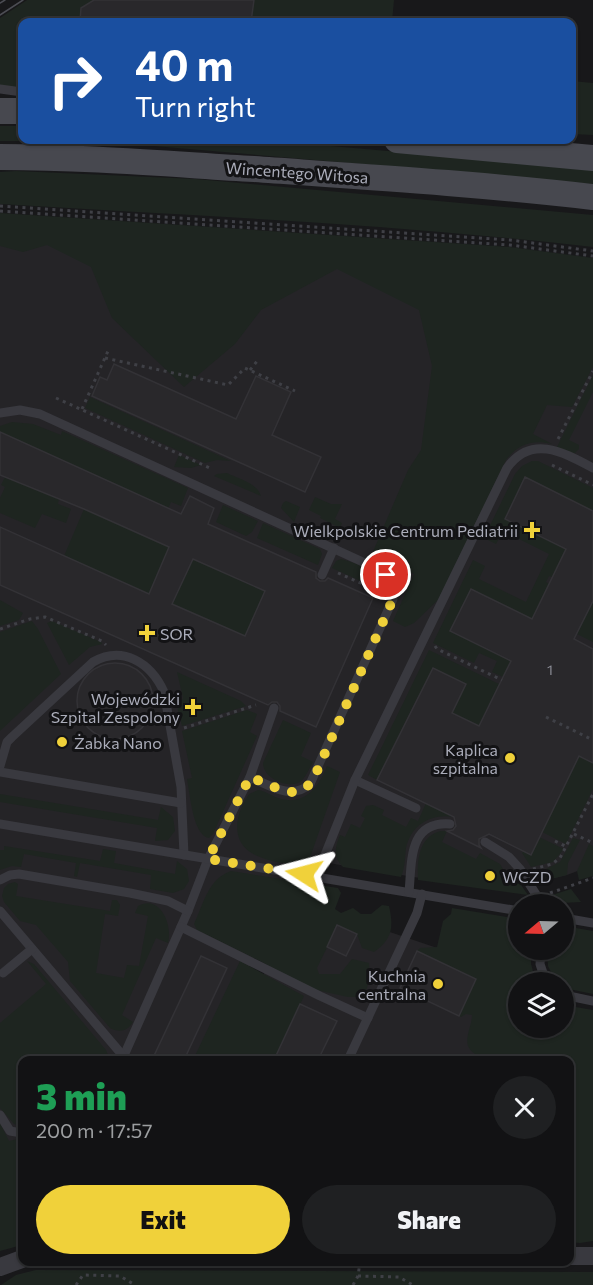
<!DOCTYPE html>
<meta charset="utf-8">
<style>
body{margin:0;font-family:Commissioner,sans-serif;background:#1f2022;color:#f1f3f6;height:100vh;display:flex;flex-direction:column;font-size:22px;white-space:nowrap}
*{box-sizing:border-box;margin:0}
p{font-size:20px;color:#9c9ea0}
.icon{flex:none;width:33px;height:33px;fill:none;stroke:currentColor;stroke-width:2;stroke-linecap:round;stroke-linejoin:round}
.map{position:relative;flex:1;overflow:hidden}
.sheet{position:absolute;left:18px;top:1056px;width:556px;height:210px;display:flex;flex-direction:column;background:#121214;border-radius:12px;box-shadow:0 2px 4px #0004,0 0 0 2px #313234}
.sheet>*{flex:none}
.banner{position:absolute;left:18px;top:18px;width:558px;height:126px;border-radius:12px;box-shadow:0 2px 4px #0004,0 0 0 2px #313234;background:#1a4fa0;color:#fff;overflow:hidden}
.needle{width:39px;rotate:251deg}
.controls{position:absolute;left:508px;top:894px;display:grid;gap:12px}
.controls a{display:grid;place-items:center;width:66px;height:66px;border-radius:50%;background:#121214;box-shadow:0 2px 4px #0004,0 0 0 2px #313234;font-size:30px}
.pin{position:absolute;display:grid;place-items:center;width:51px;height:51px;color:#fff;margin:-26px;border:3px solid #fff;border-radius:50%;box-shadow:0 2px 6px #0007}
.me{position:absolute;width:66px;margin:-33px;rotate:279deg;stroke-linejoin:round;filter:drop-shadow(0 0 4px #0008)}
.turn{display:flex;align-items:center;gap:21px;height:126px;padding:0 18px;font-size:27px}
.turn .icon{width:78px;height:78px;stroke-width:2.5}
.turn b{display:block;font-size:42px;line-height:51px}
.round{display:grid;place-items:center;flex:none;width:63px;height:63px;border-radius:32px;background:#1f2022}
.headline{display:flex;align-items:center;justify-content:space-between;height:102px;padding:0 18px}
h1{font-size:36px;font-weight:800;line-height:45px;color:#1e9e55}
.button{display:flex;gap:12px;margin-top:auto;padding:12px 18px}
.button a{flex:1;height:69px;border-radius:36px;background:#f0d13a;color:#111;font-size:24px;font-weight:800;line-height:69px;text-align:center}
.button a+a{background:#1f2022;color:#f1f3f6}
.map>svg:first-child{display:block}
.built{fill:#252427}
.green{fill:#1e2520}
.building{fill:#29282b;stroke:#333236;stroke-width:1.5;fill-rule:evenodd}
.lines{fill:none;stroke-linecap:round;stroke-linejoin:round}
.path{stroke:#3f4046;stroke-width:3;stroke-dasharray:3 4.5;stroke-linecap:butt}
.service{stroke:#39393f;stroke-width:9}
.minor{stroke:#39393f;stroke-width:18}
.secondary{stroke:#47484f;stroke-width:26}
.tram{stroke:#4c4d54;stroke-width:1.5}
.route{stroke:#f0d13a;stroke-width:10;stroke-dasharray:0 18}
.poi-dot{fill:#f0d13a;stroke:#131315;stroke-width:2}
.labels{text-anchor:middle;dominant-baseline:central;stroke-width:6;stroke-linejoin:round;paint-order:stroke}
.number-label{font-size:14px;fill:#8a8c96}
.street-label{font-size:16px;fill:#abadba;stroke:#131315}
.poi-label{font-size:16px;fill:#abadba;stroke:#131315;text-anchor:end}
</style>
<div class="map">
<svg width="593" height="1285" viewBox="0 0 593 1285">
<rect width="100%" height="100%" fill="#18181a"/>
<!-- built -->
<g class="built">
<path d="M0 225 593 262V865L567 875 521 886H469L310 860 196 1060H22V1151L0 1138Z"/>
<path d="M301 902 449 952 503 981 530 1060H219Z"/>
</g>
<!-- green -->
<g class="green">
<path d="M27 0H394L392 22H22V88L0 86V18Z"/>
<path d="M572 81 593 83V135L572 134Z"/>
<path d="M0 126H22V140H263L593 169V184L142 145 77 141H0Z"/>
<path d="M16 171 196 179 593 215V247C396 224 198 216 0 204V172Z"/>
<path d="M0 213 510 247 593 258V367L572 407 547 405 533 434 552 444C532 439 518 444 506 460L438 600 414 623 405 627 393 621 414 574 372 554 408 470 421 450 432 366 419 310 337 269 261 310 235 344 184 387 112 318 91 267 47 245 23 252 0 246Z"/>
<path d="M593 375V392L569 440 579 445V449L575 453H569L557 447Z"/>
<path d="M90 397 231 461 217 460 205 463 85 408Z"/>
<path d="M12 422 33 424 61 435 62 431 188 488 181 506 171 502 168 509 0 432V426Z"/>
<path d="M179 455 201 465 191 468 174 467Z"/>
<path d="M532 461H538L593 488V511L525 477 505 519 566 549 552 577 549 576 546 582 549 584 532 619 471 589 450 630 511 661 503 677 492 672 497 661 479 653 474 663 433 643 473 560 485 566 479 579 526 602 549 554 503 531 496 544 484 538 515 474 522 466Z"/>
<path d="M227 473C239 479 257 483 261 496L214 476 217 474Z"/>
<path d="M5 477 59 499 58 504 71 509 66 523 42 514 35 528 0 513V498L5 487 1 485Z"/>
<path d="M315 497 331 504H342L335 519 342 523 340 528H336L335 532 338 533 331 538 336 526 320 518 321 516 309 510Z"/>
<path d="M286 501 300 507 294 522 281 508 283 503Z"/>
<path d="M223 505 258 521 252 532 246 536 216 522Z"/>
<path d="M84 509 169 547 149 594 64 556Z"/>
<path d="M263 523 320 549 322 554 318 565 257 538Z"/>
<path d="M193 559 278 597 258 642 172 604Z"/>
<path d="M341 559C358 564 386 573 387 593L332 568 336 561Z"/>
<path d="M0 600 23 613 19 620 0 626Z"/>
<path d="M593 601V642L577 634Z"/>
<path d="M32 621 38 629 61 674 0 731V632Z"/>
<path d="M52 621 101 642 102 644 90 647 69 665 47 623Z"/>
<path d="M429 650 499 684 479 726 418 696 377 780 368 775Z"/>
<path d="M177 672 241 701 246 706 182 726 177 706 183 698Z"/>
<path d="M247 710 257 714 250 732 257 736 213 834 209 838C193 836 190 794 187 779L192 778 182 731Z"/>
<path d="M283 720 311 733 301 756 313 762C309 768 306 778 300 782 287 789 263 778 263 763Z"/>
<path d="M537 736 593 763V789L566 844 542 832Z"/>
<path d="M327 766 340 772 307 866C291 864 274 863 260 857 229 846 234 816 249 794L258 790C266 791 273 797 281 799 306 805 319 786 327 766Z"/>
<path d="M0 794 158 820 161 807 173 817 175 831 168 840 155 841 157 828 0 802Z"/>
<path d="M426 803 454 817C431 813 411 825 406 848 405 857 405 868 401 877L343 867C333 857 335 847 340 835L345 837 351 824 360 828 365 818 361 816 366 806 373 805 384 810 382 815 406 827 411 818 418 821Z"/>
<path d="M441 831H447L442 842 476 859 480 853 500 864 508 877 514 875 528 895 418 880C417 860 419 836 441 831Z"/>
<path d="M539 837 564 849 553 862 531 867 522 853Z"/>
<path d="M573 838 580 840 568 863 567 875 543 881 540 872 560 862Z"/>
<path d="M589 844 593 846V876L579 880 577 871Z"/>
<path d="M4 846 100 861 103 849 116 851 114 863 175 874 177 861 187 869 189 881 184 889 173 893 150 889 151 875 80 863 77 877 74 876 76 863 24 854 21 867 12 866 0 870V850H4Z"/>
<path d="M231 871 338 888 341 893 335 909 341 913 353 908 361 914H371L382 905 389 906C394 928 392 939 374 952L362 948 357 934 338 925 317 968 319 974H340L352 959 369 963 370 978 365 994 360 997H348L312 989 258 960 197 930 194 924C204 903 208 879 231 871Z"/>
<path d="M15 882 18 884 16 896 110 911 112 900H117L120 905 118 916 105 914 96 973 124 978 127 965 139 966 148 916 135 913 138 906C160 894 173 925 168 943L156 938 122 1015 133 1022C128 1031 119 1033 110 1028L70 981 68 962 36 925 20 921 4 902 2 896 4 888 8 884Z"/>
<path d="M571 889 581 902 561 903 552 895Z"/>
<path d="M452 908 519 919V950H531V964L536 982H519V1028H564V1005L593 1010V1241L580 1243 570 1242V1060C546 1060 514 1064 491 1060 484 1059 471 1054 468 1046 465 1037 472 1025 472 1015L466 1014 461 1017 459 1016 476 979 417 951 420 948 437 947 443 921 451 914Z"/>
<path d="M570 927 593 931V994L564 988V982H556L548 966 547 950H564V928Z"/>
<path d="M27 961 34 964 106 1050 110 1060H22V1126L14 1124 0 1108V1023L46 984Z"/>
<path d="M240 961 304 996 274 1060H193Z"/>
<path d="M0 1123 9 1141 22 1138V1245L0 1251Z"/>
<path d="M36 1270 593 1272V1285H1L16 1275Z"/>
</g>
<!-- building -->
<g class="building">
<path d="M94 0H254L251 22H80L81 8Z"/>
<path d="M114 364 236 419 256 376 291 392 272 435 321 457 305 492 92 396 100 377 107 380Z"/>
<path d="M0 432 181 514 190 496 214 508 208 524 316 572V578L320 581H325L328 578 373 598 316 727 280 711V706L277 702H272L268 705 0 585V527L149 594 169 547 84 509 0 475ZM193 559 265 591 245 636 172 604Z"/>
<path d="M525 477 593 511V601L574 639 593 649V763L579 756 531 855 489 834 479 839V845L481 848 447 831 453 830 456 826 454 817 377 780 433 668 466 684 452 713 479 726 503 677 511 661 450 631 471 589 532 619 566 549 505 519Z"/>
<circle cx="115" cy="701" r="38"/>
<path d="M337 925 357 934 346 956 327 947Z"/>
<path d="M417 951 476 979 459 1016 400 988Z"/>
<path d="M201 956 227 968 184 1060H152Z"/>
<path d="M300 1004 337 1021 318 1060H274Z"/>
</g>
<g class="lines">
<!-- path -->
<g class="path">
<path d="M0 206 510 240 593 251"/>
<path d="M0 211 510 245 593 256"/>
<path d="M105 358 228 385 245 368 295 391"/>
<path d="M250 370 258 360"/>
<path d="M56 398 212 469"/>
<path d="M82 409 108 351"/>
<path d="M558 439 593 371"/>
<path d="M552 465 593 485"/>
<path d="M338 573 381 592"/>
<path d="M0 629 30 619 45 617 102 641 106 645"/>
<path d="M435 646 437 649 502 680"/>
<path d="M546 717 593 740"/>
<path d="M184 728 256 705"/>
<path d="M574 834 593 843"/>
<path d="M555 841 567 847"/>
<path d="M533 869 552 864 560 858 593 794"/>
<path d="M550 893 593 878"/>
<path d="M358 1276 399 1277 413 1285"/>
<path d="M76 1285 83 1275 120 1276 135 1285"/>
<path d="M353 1285 358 1276 360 1262"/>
</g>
<!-- service -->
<g class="service">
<path d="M0 89 22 92"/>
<path d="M0 413 20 410 40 414 378 569C389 577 394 585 393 599L310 784C291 801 269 785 250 777L208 859 188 911 122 1060"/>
<path d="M322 575 334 548"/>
<path d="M0 766 7 742 12 737 93 662C123 645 151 663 164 692L181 787 184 855"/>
<path d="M0 772 181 803"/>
<path d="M250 777 274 708"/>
<path d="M355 780 416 808"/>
<path d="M0 824 519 911"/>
<path d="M485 842 509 857 520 869 542 904"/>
<path d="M317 875 355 780 507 468C531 434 563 452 593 468"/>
<path d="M0 880 10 875 19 874 130 893 168 901 188 911"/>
<path d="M409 892C412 862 408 821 450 824"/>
<path d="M0 911 124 1057"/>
<path d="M564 918 593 923"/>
<path d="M181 927 320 996 368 1018"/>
<path d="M541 950 540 964 546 982"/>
<path d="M3 973 32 949"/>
<path d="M564 995 593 1001"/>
<path d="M348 1060 417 913 422 894"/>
<path d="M0 1115 10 1131 22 1133"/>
</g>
<!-- minor -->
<g class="minor">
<path d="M570 1256H593"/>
<path d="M0 1267 22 1259"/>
</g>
<!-- secondary -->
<g class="secondary">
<path d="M0 111H22"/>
<path d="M397 140 593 158"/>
<path d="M0 157C85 157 169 164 254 169 367 177 480 184 593 197"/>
</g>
<!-- tram -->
<g class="tram">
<path d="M0 3 5 0"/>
<path d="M0 15 23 0"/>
</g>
</g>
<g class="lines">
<!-- route -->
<path class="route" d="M304 874 208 859 250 777 286 792C299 793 307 789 314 778L393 599 392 583 386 575"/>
</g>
<!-- markers -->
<g class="poi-dot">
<path d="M529 521h6v6h6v6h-6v6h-6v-6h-6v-6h6z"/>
<path d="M144 624h6v6h6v6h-6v6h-6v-6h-6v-6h6z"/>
<path d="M190 698h6v6h6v6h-6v6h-6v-6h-6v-6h6z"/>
<circle cx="62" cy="742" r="6"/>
<circle cx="510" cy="758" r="6"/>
<circle cx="490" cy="876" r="6"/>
<circle cx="438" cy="984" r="6"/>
</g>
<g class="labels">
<!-- number labels -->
<g class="number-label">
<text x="550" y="669">1</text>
</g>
<!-- street labels -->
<g class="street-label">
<text transform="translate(297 172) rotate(4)">Wincentego Witosa</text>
</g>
<!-- poi labels -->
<g class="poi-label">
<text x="518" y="530">Wielkpolskie Centrum Pediatrii</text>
<text x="160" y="633" text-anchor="start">SOR</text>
<text x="180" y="698">Wojewódzki<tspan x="180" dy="18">Szpital Zespolony</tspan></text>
<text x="74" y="742" text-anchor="start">Żabka Nano</text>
<text x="498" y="749">Kaplica<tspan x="498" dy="18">szpitalna</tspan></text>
<text x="502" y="876" text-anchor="start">WCZD</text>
<text x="426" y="975">Kuchnia<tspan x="426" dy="18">centralna</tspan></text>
</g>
</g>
</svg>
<div class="controls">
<a><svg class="needle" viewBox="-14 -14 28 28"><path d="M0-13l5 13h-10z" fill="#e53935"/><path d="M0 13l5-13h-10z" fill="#9c9ea0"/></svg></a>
<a><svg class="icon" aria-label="layers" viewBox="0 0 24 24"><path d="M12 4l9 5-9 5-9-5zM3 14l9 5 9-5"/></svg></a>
</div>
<div class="pin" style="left:386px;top:575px;background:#d93025"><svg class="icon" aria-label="arrive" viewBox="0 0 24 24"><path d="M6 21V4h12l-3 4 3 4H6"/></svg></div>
<svg class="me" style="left:304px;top:874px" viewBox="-20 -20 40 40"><path d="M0-17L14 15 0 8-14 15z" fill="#f0d13a" stroke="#fff" stroke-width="4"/></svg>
<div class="banner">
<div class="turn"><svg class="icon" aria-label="right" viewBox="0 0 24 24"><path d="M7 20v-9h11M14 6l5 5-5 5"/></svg><div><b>40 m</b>Turn right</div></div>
</div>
<section class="sheet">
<div class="headline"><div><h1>3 min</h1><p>200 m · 17:57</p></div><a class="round"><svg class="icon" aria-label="close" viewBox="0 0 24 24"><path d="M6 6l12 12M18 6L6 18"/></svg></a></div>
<div class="button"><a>Exit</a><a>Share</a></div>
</section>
</div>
